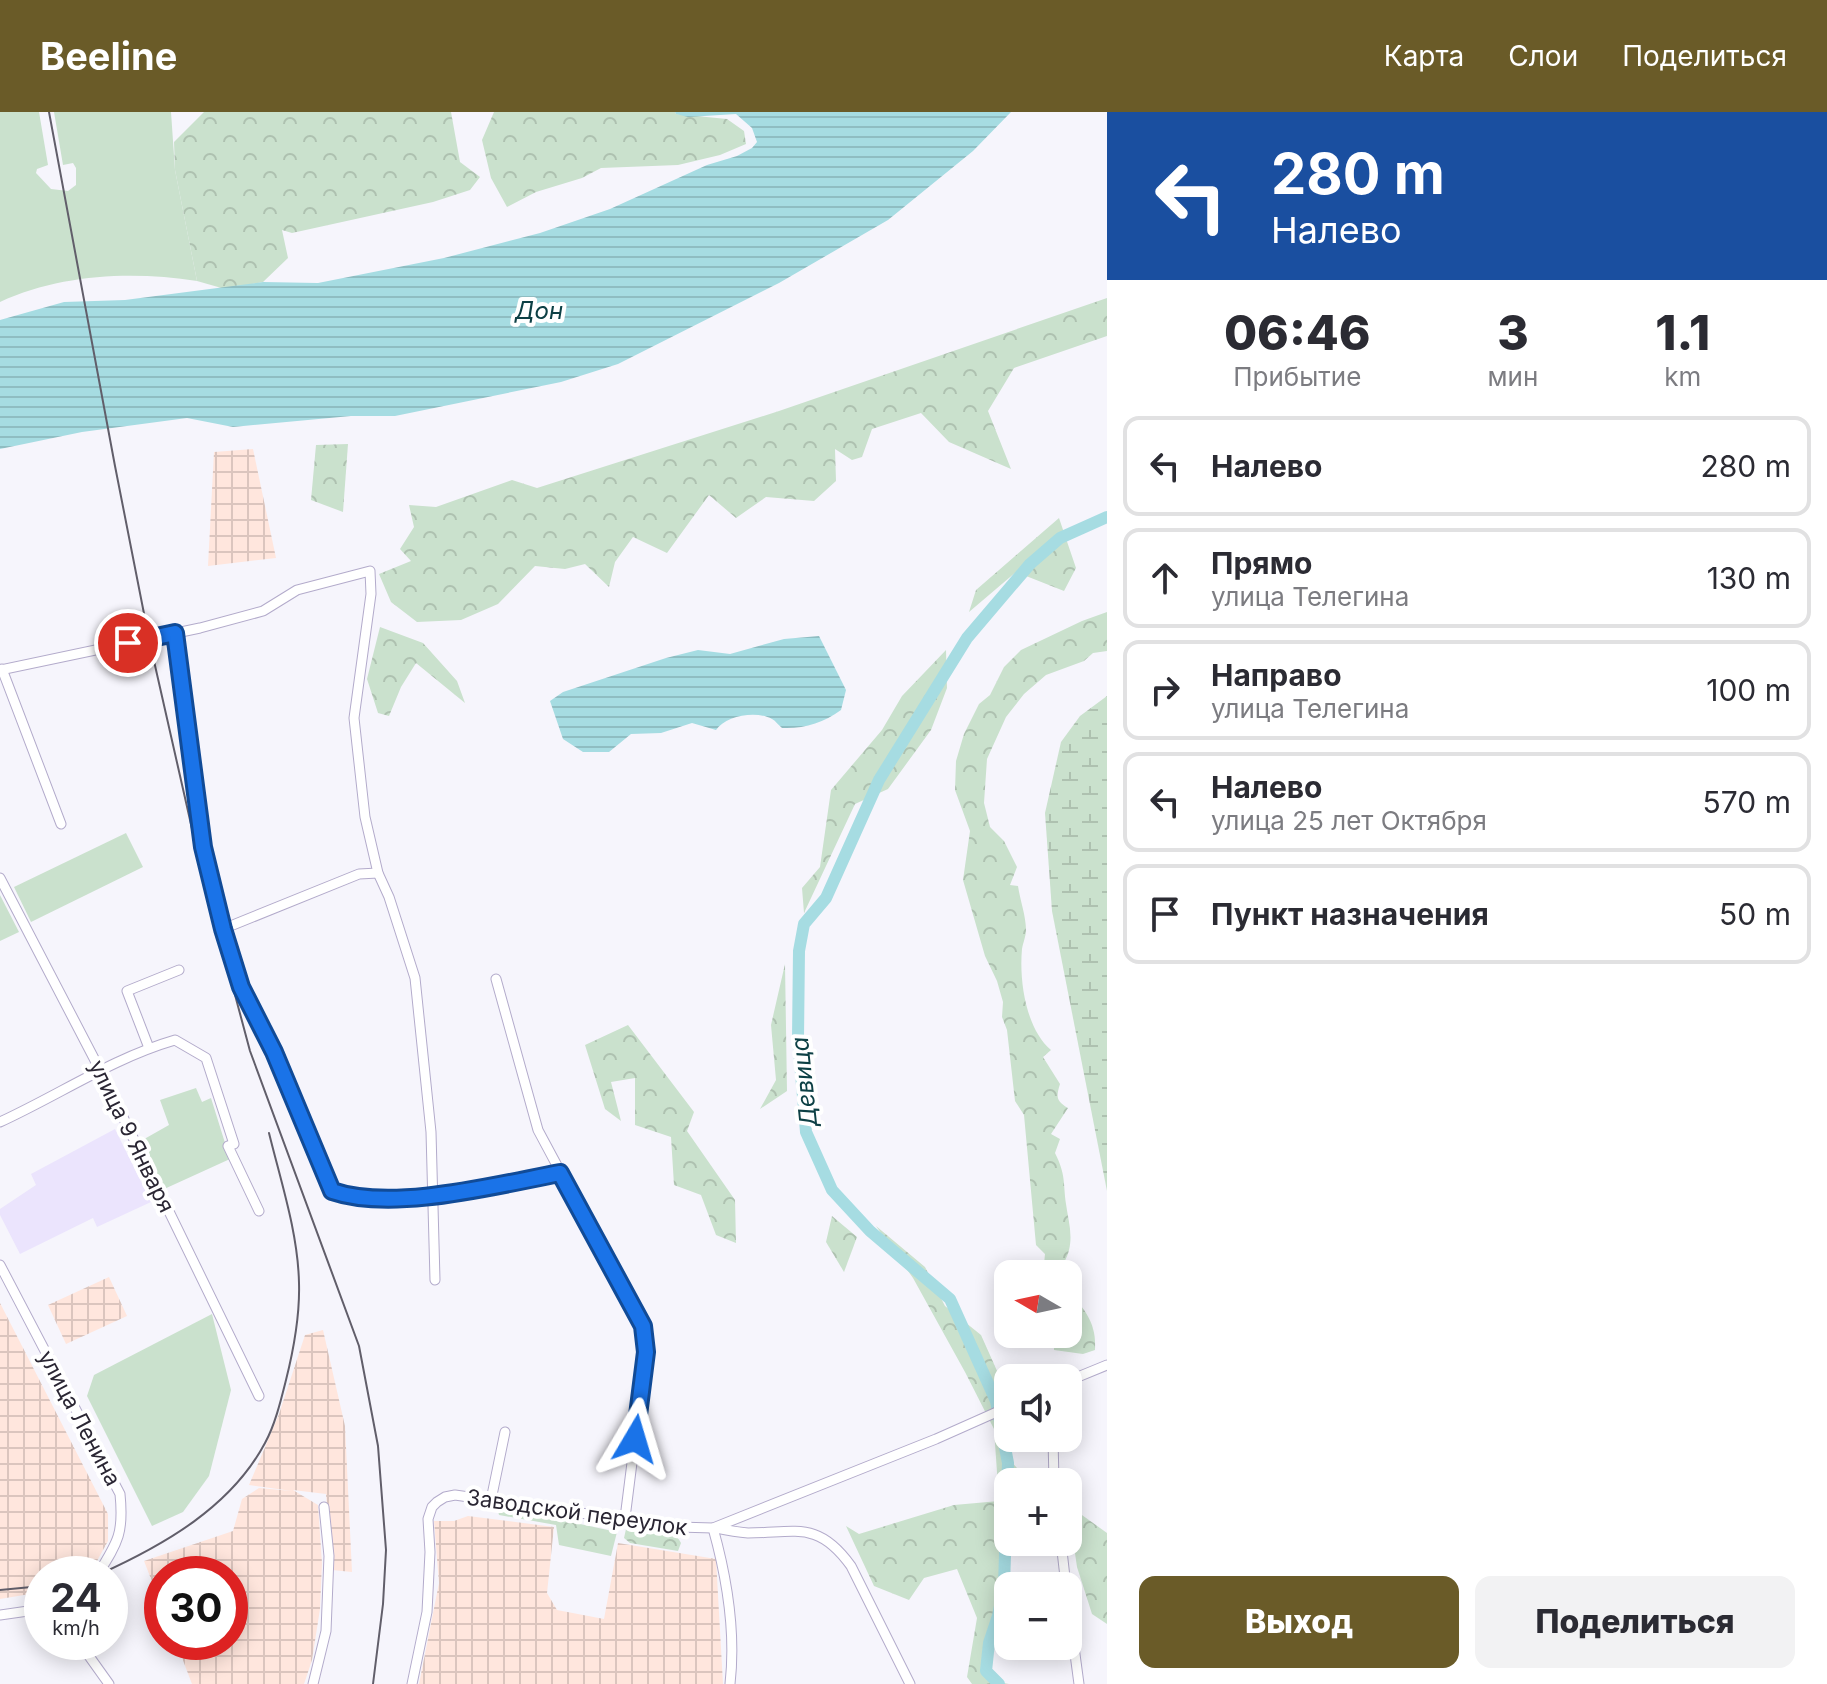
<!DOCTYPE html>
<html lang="ru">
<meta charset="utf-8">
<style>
body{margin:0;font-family:Inter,sans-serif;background:#f2f2f3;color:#2b2b33;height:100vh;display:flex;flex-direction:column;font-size:30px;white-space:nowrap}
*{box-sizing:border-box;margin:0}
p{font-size:26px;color:#7c7c81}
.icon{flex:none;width:44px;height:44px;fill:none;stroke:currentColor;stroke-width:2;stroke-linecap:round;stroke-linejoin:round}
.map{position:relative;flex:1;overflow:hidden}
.sheet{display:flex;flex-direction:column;background:#fff;width:720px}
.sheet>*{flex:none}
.banner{background:#1a4fa0;color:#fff;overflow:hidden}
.needle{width:52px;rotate:279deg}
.controls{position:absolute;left:994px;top:1148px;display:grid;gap:16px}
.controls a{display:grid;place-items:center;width:88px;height:88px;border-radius:16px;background:#fff;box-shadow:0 4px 20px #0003;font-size:40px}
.speed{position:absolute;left:24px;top:1444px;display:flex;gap:16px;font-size:40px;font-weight:700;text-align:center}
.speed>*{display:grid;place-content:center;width:104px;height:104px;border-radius:50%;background:#fff;box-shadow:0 4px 20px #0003;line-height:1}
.speed small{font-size:20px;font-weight:400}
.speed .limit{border:12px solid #d22;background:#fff;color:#111}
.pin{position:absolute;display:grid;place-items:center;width:68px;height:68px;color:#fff;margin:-34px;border:4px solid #fff;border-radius:50%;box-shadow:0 2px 8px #0007}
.me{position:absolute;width:88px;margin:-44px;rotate:7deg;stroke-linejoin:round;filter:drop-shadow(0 0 6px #0008)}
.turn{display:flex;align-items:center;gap:28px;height:168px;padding:0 32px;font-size:36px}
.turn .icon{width:104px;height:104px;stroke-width:2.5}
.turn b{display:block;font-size:56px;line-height:68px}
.eta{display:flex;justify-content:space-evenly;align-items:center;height:136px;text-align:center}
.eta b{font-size:48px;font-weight:800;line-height:56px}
.primary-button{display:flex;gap:16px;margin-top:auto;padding:16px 32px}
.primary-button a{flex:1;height:92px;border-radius:16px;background:#6a5b28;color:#fff;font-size:32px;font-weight:800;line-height:92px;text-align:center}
.primary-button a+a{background:#f2f2f3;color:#2b2b33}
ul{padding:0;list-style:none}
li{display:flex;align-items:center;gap:24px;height:100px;margin:0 16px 12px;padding:0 16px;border:4px solid #e1e1e2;border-radius:16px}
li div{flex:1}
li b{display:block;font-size:30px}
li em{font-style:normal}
header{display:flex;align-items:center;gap:48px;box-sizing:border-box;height:112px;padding:0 40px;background:#6a5b28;color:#fff}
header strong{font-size:38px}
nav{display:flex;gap:44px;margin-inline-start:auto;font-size:28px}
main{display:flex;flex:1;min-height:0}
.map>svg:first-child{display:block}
.built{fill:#ebe4fd}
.industrial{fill:url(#industrial-grid)}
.green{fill:#cae1cd}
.forest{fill:url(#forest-crowns)}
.wetland{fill:url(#wetland-marsh)}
.water{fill:url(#water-rules)}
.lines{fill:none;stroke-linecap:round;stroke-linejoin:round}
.river{stroke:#a6dce2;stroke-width:12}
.minor-casing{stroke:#b3abcb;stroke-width:11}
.minor{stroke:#fff;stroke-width:9}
.rail{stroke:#615e6a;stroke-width:2}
.route-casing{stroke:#114b97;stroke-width:20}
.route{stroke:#1a73e8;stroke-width:14}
.labels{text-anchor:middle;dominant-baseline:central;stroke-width:8;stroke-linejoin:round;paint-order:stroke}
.street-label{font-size:22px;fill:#2a2633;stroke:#fff}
.water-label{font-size:24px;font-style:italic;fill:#0d4045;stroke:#fff}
</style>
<header>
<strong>Beeline</strong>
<nav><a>Карта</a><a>Слои</a><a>Поделиться</a></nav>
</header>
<main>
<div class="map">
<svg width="1107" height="1572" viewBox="0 0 1107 1572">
<defs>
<pattern id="industrial-grid" width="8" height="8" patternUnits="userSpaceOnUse" patternTransform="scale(2)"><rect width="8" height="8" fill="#ffe6dd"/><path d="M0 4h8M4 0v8" fill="none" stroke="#dbc5be"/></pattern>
<pattern id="forest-crowns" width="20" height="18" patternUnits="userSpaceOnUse" patternTransform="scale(2)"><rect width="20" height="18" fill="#cae1cd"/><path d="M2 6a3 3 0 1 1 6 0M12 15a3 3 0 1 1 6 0" fill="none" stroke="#aec1b0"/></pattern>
<pattern id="wetland-marsh" width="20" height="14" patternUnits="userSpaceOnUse" patternTransform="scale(2)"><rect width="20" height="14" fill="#cae1cd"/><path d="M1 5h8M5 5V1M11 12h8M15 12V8" fill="none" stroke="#aec1b0"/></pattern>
<pattern id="water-rules" width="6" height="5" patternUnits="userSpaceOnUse" patternTransform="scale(2)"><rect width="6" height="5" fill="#a6dce2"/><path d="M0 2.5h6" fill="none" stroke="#8fbdc2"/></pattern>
</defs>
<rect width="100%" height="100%" fill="#f6f5fc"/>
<!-- built -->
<path class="built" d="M115 1017 151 1090 97 1115 93 1106 20 1142 0 1103V1097L36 1073 31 1062Z"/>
<!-- industrial -->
<g class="industrial">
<path d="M253 337 276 446 208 454 214 340Z"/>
<path d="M109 1165 127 1204 66 1232 48 1193Z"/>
<path d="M0 1191 108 1402V1429L92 1458 83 1462H42V1480L0 1487Z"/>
<path d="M323 1218 345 1314 352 1460 332 1458 326 1382 293 1378 318 1393 322 1451 320 1497 312 1548 304 1572H192L176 1530H230V1462H162V1495L144 1449 233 1419 242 1387 259 1376 292 1379 249 1373 279 1302 305 1223Z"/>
<path d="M468 1404 554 1415 547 1481 557 1498 604 1507 618 1431 716 1447 723 1572H419L439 1471 434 1409H454Z"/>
</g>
<!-- green -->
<g class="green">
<path d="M0 0H39L48 53 37 57 36 61 51 77 68 79 76 73V56L73 51 63 53 54 0H171L175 58 197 169C132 159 61 162 0 190Z"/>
<path d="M126 721 143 755 31 810 14 775Z"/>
<path d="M0 783 19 820 0 829Z"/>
<path d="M196 976 202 990 211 986 230 1047 162 1078 139 1030 169 1013 160 988Z"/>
<path d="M212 1202 231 1278 209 1364 183 1400 152 1414 87 1284 94 1263Z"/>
</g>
<!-- forest -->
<g class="forest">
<path d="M204 0H451L460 50 480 65 470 78 433 90 292 121 282 118 288 146 263 170 225 177 197 169 175 58 174 30Z"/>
<path d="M494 0H675L676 2 727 7 744 19 746 32 720 43 678 53 601 56 582 66 536 80 507 95 491 66 482 28Z"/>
<path d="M1107 186V224L1014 256 988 299 1011 357 949 330 921 301 872 317 862 345 852 348 835 337 836 369 814 389 766 385 736 406 709 383 667 441 633 425 615 450 609 475 585 452 565 457 535 454 498 492 461 508 417 510 391 490 379 462 411 449 400 437 414 415 409 393 436 395 512 368 537 376 779 299Z"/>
<path d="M348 332 343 400 311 388 316 333Z"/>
<path d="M1059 406 1076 456 1064 479 1016 460 969 500 976 478Z"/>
<path d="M1107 500V539L1093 541 1084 549 1046 563 1024 582 1006 605 987 647 984 691 990 715 1004 729 1017 755 1010 773 1018 774C1020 788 1026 804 1026 818 1026 824 1023 831 1022 837 1019 869 1026 917 1051 938L1043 945 1060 972C1056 985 1056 989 1068 996L1051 1022 1060 1027 1055 1041C1066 1063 1063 1070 1066 1092 1068 1107 1073 1122 1069 1138 1067 1147 1062 1152 1061 1162H1043L1045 1142 1036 1133 1024 1003 1015 989 1007 918 1002 905 1003 890 997 869 985 844 963 768 970 719 955 678 956 649 964 622 979 592 990 583 1004 555 1021 538 1082 509Z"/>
<path d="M380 515 423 531 457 569 465 591 416 551 401 575 389 604 378 601 367 567Z"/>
<path d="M946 538 947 576 931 618 888 677 855 692 804 801 802 776 820 755 831 678 882 618 902 584Z"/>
<path d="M785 852 787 979 760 997 776 968 771 913Z"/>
<path d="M628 913 694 1000 687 1019 735 1088 736 1131 716 1123 701 1083 674 1073 671 1025 635 1013V966L611 970 621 1009 605 997 585 933Z"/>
<path d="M832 1104 857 1125 844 1160 826 1130Z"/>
<path d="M876 1114 925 1155 945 1194 981 1223 1002 1270 1008 1268V1294L1000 1337 1017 1356 1019 1370H1008V1430H1014L999 1444 1008 1474V1500L987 1518 988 1568 1009 1572H972L967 1565 977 1506 957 1457 924 1466 909 1488 874 1474 846 1414 859 1422 954 1393 999 1389 994 1317 965 1260 913 1166Z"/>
<path d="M1068 1181C1086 1196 1097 1214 1095 1238L1083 1242 1054 1238V1222H1068Z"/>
<path d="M1068 1393 1107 1421V1512L1092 1502 1077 1455Z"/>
<path d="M497 1394 617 1420 611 1444 559 1433 556 1413 499 1403Z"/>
<path d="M634 1412C652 1415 672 1413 681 1431L678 1439 630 1431 624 1426 626 1417Z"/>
</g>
<!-- wetland -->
<path class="wetland" d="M1107 584V1079L1052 799 1045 701 1061 630 1080 604Z"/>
<!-- water -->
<g class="water">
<path d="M675 0H1011L973 39 888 108 779 171 618 252 561 270 395 304H351L233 315 187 306 82 320 0 337V208L64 190 125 188 263 170 318 171 444 146 540 121 610 97 707 53 737 44 752 36 757 30 752 16 736 2 688 5 676 2Z"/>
<path d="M819 524 846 578 841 598C823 611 804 617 782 616 778 613 776 609 772 607 756 598 725 604 716 618L692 611 661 621 631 622 609 640H583L563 627 550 589 563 580 666 546 698 538 730 542 784 527Z"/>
</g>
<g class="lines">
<!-- river -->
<path class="river" d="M999 1572 986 1559 989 1531 998 1504 1004 1474 1008 1351 996 1289 950 1187 870 1119 832 1078 806 1020 798 926 799 839 804 812 826 786 879 668 967 526 1030 452 1060 426 1107 405"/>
<!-- minor casing -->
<g class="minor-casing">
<g id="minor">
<path d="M175 521 203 735 223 817 241 875 274 940 332 1079C392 1100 497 1073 560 1061"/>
<path d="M2 557 61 712"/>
<path d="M0 558 200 516 263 499 297 478 370 459 371 482 354 606 365 705 378 761 389 785 415 866 431 1020 435 1168"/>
<path d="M0 766 100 958 259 1284"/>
<path d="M223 817 359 762 378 761"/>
<path d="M496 867 538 1018 643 1214 646 1240 625 1406"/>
<path d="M149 936 127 879 179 858"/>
<path d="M0 1010C59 983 113 946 175 928L206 946 234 1032 228 1034 259 1099"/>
<path d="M0 1153 120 1382C124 1421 118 1430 98 1462"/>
<path d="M1068 1269 1107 1253"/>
<path d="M1053 1326 1054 1370"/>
<path d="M491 1388 505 1320"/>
<path d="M713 1416C727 1466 736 1520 730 1572"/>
<path d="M716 1416C726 1418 737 1420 748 1421 796 1421 818 1408 851 1454L910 1572"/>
<path d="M1061 1430 1066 1474"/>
<path d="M1068 1490 1079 1572"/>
<path d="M0 1503 42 1497"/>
<path d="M79 1530 109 1572"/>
<path d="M313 1572 326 1519 329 1444 324 1395"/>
<path d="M412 1572 427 1500 430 1440 428 1407 432 1395 437 1390 445 1385 455 1383 678 1415 713 1416 936 1327 1008 1295"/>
</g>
</g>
<!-- minor -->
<use href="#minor" class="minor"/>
<!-- rail -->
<g class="rail">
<path d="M49 0 115 354 149 527 200 752 250 939 359 1234 378 1334 386 1438 383 1492 373 1572"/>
<path d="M100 1462C164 1433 231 1395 265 1331 275 1313 281 1288 286 1268 294 1236 300 1204 299 1171 298 1121 281 1070 269 1021"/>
<path d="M0 1478 42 1474"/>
</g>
</g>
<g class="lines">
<!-- route casing -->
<g class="route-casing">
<path id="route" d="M128 531 175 521 203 735 223 817 241 875 274 940 332 1079C393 1100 496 1073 560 1061L643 1214 646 1240 635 1327"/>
</g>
<!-- route -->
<use href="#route" class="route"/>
</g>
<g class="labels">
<!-- street labels -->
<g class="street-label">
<text transform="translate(132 1024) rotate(64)">улица 9 Января</text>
<text transform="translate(80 1306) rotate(62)">улица Ленина</text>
<text transform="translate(577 1400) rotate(8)">Заводской переулок</text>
</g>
<!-- water labels -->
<g class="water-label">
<text x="539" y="198">Дон</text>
<text transform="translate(804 970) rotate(-96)">Девица</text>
</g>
</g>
</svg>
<div class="controls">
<a><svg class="needle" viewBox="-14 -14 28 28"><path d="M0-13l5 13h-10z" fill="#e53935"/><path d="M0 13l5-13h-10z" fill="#7c7c81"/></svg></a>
<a><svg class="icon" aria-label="sound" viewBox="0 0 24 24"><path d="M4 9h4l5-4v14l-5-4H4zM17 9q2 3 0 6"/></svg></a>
<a>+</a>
<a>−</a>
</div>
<div class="speed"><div>24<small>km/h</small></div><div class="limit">30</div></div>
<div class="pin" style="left:128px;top:531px;background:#d93025"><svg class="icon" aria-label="arrive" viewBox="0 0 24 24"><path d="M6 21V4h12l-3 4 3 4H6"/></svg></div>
<svg class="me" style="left:635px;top:1327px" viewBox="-20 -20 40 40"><path d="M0-17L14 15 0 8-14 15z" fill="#1a73e8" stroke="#fff" stroke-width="4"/></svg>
</div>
<section class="sheet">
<div class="banner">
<div class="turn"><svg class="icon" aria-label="left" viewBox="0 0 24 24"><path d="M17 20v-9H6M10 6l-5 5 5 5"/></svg><div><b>280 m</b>Налево</div></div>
</div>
<div class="eta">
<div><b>06:46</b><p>Прибытие</p></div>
<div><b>3</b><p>мин</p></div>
<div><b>1.1</b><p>km</p></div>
</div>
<ul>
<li><svg class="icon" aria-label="left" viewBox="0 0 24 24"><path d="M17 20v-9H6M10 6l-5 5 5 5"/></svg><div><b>Налево</b></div><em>280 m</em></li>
<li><svg class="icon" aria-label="ahead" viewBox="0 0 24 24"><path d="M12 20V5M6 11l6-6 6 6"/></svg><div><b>Прямо</b><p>улица Телегина</p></div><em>130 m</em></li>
<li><svg class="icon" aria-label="right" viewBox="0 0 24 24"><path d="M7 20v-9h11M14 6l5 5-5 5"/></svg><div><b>Направо</b><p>улица Телегина</p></div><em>100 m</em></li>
<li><svg class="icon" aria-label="left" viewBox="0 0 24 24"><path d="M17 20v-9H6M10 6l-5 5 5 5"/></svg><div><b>Налево</b><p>улица 25 лет Октября</p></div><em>570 m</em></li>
<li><svg class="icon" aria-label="arrive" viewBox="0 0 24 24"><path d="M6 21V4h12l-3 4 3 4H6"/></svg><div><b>Пункт назначения</b></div><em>50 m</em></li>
</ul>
<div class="primary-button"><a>Выход</a><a>Поделиться</a></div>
</section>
</main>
